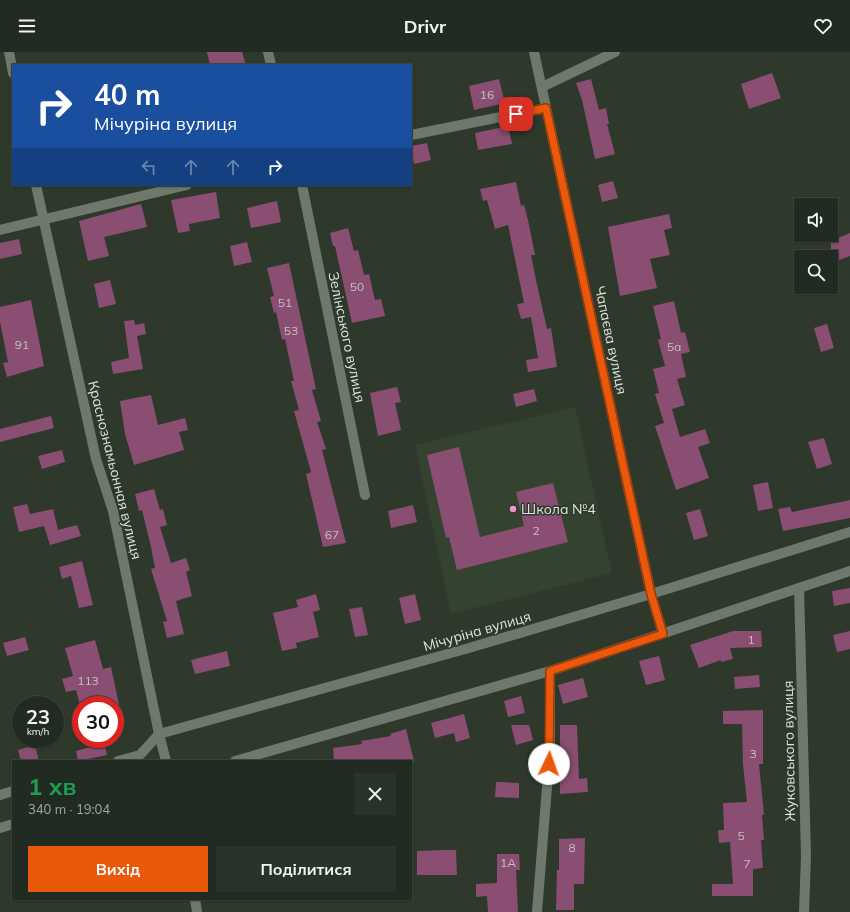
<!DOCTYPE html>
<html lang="uk">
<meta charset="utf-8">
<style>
body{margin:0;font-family:Mulish,sans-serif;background:#2a332a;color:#f1f3f6;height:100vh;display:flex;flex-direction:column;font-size:15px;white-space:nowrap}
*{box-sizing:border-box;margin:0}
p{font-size:13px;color:#a2a7a5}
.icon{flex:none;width:22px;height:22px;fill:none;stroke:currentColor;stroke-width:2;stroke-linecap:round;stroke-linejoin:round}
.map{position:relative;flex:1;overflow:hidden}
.panel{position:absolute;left:12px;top:708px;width:400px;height:140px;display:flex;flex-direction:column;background:#222b21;border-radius:0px;box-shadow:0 1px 3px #0004,0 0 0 1px #3f473f}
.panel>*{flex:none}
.top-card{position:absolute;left:12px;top:12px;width:400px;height:122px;border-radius:0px;box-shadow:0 1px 3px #0004,0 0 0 1px #3f473f;background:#1a4fa0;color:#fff;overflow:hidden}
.buttons{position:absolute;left:794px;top:146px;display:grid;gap:8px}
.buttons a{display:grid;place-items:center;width:44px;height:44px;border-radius:0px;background:#222b21;box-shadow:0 1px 3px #0004,0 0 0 1px #3f473f;font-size:20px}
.speed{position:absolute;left:12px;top:644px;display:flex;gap:8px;font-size:20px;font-weight:700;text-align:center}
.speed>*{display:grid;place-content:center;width:52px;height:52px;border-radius:50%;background:#222b21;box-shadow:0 1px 3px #0004,0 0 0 1px #3f473f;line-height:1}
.speed small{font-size:10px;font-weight:400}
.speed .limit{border:6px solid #d22;background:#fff;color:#111}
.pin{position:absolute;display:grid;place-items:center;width:34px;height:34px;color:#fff;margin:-17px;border-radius:8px;box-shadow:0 2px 6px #0006}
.me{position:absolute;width:44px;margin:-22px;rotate:3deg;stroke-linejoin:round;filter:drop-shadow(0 0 3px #0008)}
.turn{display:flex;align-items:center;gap:14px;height:84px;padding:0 16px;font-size:18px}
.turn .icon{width:52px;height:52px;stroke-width:2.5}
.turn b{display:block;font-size:28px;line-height:34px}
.lanes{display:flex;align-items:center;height:38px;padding:0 16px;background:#0003;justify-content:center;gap:20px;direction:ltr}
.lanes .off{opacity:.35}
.round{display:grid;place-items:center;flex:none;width:42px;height:42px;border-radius:0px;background:#2a332a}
.summary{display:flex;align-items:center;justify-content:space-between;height:68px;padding:0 16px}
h1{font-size:24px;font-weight:700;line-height:30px;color:#1e9e55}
.cta{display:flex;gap:8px;margin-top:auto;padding:8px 16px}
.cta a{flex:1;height:46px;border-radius:0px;background:#ea580c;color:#fff;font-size:16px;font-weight:700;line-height:46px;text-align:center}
.cta a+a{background:#2a332a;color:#f1f3f6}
header{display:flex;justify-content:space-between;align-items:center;height:52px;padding:0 16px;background:#222b21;font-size:18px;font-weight:700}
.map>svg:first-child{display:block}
.built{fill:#334330}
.building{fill:#894e71}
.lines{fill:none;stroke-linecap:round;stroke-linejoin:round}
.minor{stroke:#6d796a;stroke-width:10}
.route-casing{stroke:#983908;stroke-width:10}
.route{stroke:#ea580c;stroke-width:7}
.poi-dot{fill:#f790cd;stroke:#2e392c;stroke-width:1.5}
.labels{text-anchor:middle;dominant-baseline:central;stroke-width:3;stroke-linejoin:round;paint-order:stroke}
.number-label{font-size:12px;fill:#c9bfc1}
.street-label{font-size:14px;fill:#dee5dc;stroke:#2e392c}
.poi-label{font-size:14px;fill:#dee5dc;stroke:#2e392c;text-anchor:start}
</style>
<header><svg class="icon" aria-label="menu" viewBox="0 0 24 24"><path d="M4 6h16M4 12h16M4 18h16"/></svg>Drivr<svg class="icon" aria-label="heart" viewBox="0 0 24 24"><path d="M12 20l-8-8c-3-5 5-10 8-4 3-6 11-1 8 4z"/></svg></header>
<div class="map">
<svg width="850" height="860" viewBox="0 0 850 860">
<rect width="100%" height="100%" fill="#2e392c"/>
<!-- built -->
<path class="built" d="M575 355 612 521 451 562 415 393Z"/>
<!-- building -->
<g class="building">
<path d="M207 0H242L246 13H210Z"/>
<path d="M772 21 781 46 749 57 741 32Z"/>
<path d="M499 27 505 51 474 58 469 34Z"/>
<path d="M591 27 599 58 606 56 609 72H607L615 102 595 107 582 48 576 31Z"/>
<path d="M508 74 512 92 478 98 475 81Z"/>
<path d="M427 91 431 108 414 112 411 94Z"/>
<path d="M613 129 618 146 602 150 598 133Z"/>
<path d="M516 130 521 154 524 153 528 168 535 203H531L536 228 547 277 551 276 557 315 528 320 526 308 538 306 531 265 521 267 517 252 524 251 508 173 495 177 487 148 483 149 480 137Z"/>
<path d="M216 140 220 166 189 172 190 179 178 181 171 148Z"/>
<path d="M277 149 281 170 251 176 247 156Z"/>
<path d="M141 152 147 175 104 185 109 204 88 209 79 169Z"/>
<path d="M669 162 672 176 664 178 670 203 650 207 657 236 620 244 608 175Z"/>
<path d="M348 176 354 199 358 198 364 223 369 222 375 248 381 247 385 264 352 271 335 194H333L330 181Z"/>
<path d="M850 181V204L831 211V189Z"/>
<path d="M19 187 22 202 0 207V191Z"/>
<path d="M247 190 252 210 234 214 230 194Z"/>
<path d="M289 211 316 337 312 338 321 369 317 370 326 397 322 398 346 491 323 495 306 422 311 420 294 359 299 358 291 329H294L285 287 282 288 276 260 274 261 270 245 274 244 267 216Z"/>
<path d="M110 228 116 252 99 256 94 232Z"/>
<path d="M31 248 44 314 7 325 3 311 8 310 0 270V255Z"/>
<path d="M674 249 681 281 685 280 690 300 681 302 686 325 677 327 685 353 672 357 680 385 705 377 710 391 698 395 709 426 676 438 655 374 664 371 655 342 659 341 653 317 665 314 658 288 661 287 653 254Z"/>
<path d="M134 268 135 273 144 271 146 282 137 284 143 317 113 322 111 310 129 306 124 269Z"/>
<path d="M827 272 834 296 821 300 814 276Z"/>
<path d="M397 335 401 350 395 351 401 378 378 384 370 341Z"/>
<path d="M534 337 537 349 516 355 513 342Z"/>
<path d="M151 343 158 373 185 366 188 378 179 380 184 398 134 413 125 382 120 349Z"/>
<path d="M51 364 54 376 0 390V377Z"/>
<path d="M824 386 832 412 817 417 808 390Z"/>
<path d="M459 395 480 485 524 474 516 440 553 431 568 490 457 518 449 485 446 486 427 403Z"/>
<path d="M62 398 65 410 42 417 38 404Z"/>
<path d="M768 430 773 456 758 459 753 433Z"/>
<path d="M154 437 160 458 163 457 167 473 160 475 171 511 186 506 190 518 186 520 192 544 176 549 184 582 167 586 163 570 167 569 151 517 155 516 151 495 142 458 139 459 135 442Z"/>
<path d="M850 448V466L783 479 778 457 790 455 792 460Z"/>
<path d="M27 452 30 462 53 457 58 478 77 473 81 484 50 493 44 474 19 480 13 455Z"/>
<path d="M413 453 417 470 391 476 388 459Z"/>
<path d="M700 457 708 484 694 488 686 461Z"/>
<path d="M82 509 93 553 79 556 71 524 62 527 59 515Z"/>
<path d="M850 536V551L834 554 832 539Z"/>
<path d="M316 542 320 558 313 560 319 585 296 591 297 596 282 599 273 561 298 555 296 548Z"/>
<path d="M415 542 421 568 405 572 399 546Z"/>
<path d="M362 555 368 583 355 585 349 557Z"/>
<path d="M733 579H761L762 595 730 596 733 607 721 610V608L699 616 690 593Z"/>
<path d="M850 579V597L837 600 833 583Z"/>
<path d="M25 585 29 598 7 604 3 591Z"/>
<path d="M95 588 103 617 111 615 119 653H80L76 638 66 640 62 627 73 624 65 596Z"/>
<path d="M227 599 230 614 195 622 191 608Z"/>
<path d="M659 604 665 628 646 633 639 609Z"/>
<path d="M759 623 760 635 735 637 734 625Z"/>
<path d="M583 626 588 645 563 652 558 633Z"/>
<path d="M521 644 525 661 508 665 504 649Z"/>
<path d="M763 658V712H759L764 763H762L764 788H761L763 816 753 817V844H712V832H733L730 790 719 791 718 778H724L723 751 747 750 743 712 742 672H723V659Z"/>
<path d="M464 662 470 686 456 690 454 681 435 686 431 671Z"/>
<path d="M511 673H529L533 688 516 693Z"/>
<path d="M560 673H577L579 727 587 726 588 740 560 742Z"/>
<path d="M406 677 414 709H334L333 696 362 692 361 689 391 684 390 682Z"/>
<path d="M104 691 107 703 78 709 76 699Z"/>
<path d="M35 693 39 709H21L18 698Z"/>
<path d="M496 730 519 731V746L495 745Z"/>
<path d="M585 786 584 832H574V858H556L557 818H559V787Z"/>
<path d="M443 798H456L457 823H417V799Z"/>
<path d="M497 802H519L520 818H516L518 860H488L487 844 476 845V832L497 831Z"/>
</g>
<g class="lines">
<!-- minor -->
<g class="minor">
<path d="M9 0 13 21"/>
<path d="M268 0 271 13"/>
<path d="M534 0 651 542 663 582"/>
<path d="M542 35 615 0"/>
<path d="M411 83 546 56"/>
<path d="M36 133 96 407 113 459 159 682 166 709"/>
<path d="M302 133 365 443"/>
<path d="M0 178 187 133"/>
<path d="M799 536 806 804 804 860"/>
<path d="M118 709 140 703 159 682 469 596 651 542 850 480"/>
<path d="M235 709 550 619 850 519"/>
<path d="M0 743 13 739"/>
<path d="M0 776 13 772"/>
<path d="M195 847 197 860"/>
<path d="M537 860 550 698V619"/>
</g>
</g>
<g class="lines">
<!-- route casing -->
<g class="route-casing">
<path id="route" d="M516 62 546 56 651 542 663 582 550 619 549 712"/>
</g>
<!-- route -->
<use href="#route" class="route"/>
</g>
<!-- markers -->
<circle class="poi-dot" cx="513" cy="457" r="4"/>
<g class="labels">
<!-- number labels -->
<g class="number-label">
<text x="487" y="42">16</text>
<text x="357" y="234">50</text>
<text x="285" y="250">51</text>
<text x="291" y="278">53</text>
<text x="22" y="292">91</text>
<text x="674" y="294">5а</text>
<text x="536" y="478">2</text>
<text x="332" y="482">67</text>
<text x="751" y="587">1</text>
<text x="88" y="628">113</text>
<text x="753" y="701">3</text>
<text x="741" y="783">5</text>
<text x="572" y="795">8</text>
<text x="508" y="810">1А</text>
<text x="747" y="811">7</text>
</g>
<!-- street labels -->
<g class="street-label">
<text transform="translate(347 285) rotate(78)">Зелінського вулиця</text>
<text transform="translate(611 288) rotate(78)">Чапаєва вулиця</text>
<text transform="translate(115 418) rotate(76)">Краснознамьонная вулиця</text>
<text transform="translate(477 579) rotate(-16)">Мічуріна вулиця</text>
<text transform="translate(789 699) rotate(-91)">Жуковського вулиця</text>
</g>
<!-- poi labels -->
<g class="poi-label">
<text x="521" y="457">Школа №4</text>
</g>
</g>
</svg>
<div class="buttons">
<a><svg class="icon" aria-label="sound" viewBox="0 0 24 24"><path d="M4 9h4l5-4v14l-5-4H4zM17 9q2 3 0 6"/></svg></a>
<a><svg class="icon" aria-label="search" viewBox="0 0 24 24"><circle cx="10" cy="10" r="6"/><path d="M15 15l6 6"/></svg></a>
</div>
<div class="speed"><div>23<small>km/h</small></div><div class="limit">30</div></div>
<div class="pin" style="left:516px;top:62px;background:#d93025"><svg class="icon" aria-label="arrive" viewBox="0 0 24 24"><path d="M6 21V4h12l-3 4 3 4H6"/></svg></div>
<svg class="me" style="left:549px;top:712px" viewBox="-20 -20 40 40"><circle r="19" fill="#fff"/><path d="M0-13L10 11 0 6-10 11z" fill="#ea580c"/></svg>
<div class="top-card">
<div class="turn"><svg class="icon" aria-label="right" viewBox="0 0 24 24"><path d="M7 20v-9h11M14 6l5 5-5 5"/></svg><div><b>40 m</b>Мічуріна вулиця</div></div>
<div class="lanes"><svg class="icon off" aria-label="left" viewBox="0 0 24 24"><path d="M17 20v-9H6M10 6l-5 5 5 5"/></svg><svg class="icon off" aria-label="ahead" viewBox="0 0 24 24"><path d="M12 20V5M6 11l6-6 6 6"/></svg><svg class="icon off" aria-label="ahead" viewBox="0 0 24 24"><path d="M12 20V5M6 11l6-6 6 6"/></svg><svg class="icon" aria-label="right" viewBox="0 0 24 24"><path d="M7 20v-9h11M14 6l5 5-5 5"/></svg></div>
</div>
<section class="panel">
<div class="summary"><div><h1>1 хв</h1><p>340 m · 19:04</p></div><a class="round"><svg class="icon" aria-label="close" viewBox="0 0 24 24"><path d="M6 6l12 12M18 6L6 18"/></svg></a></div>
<div class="cta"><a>Вихід</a><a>Поділитися</a></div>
</section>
</div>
